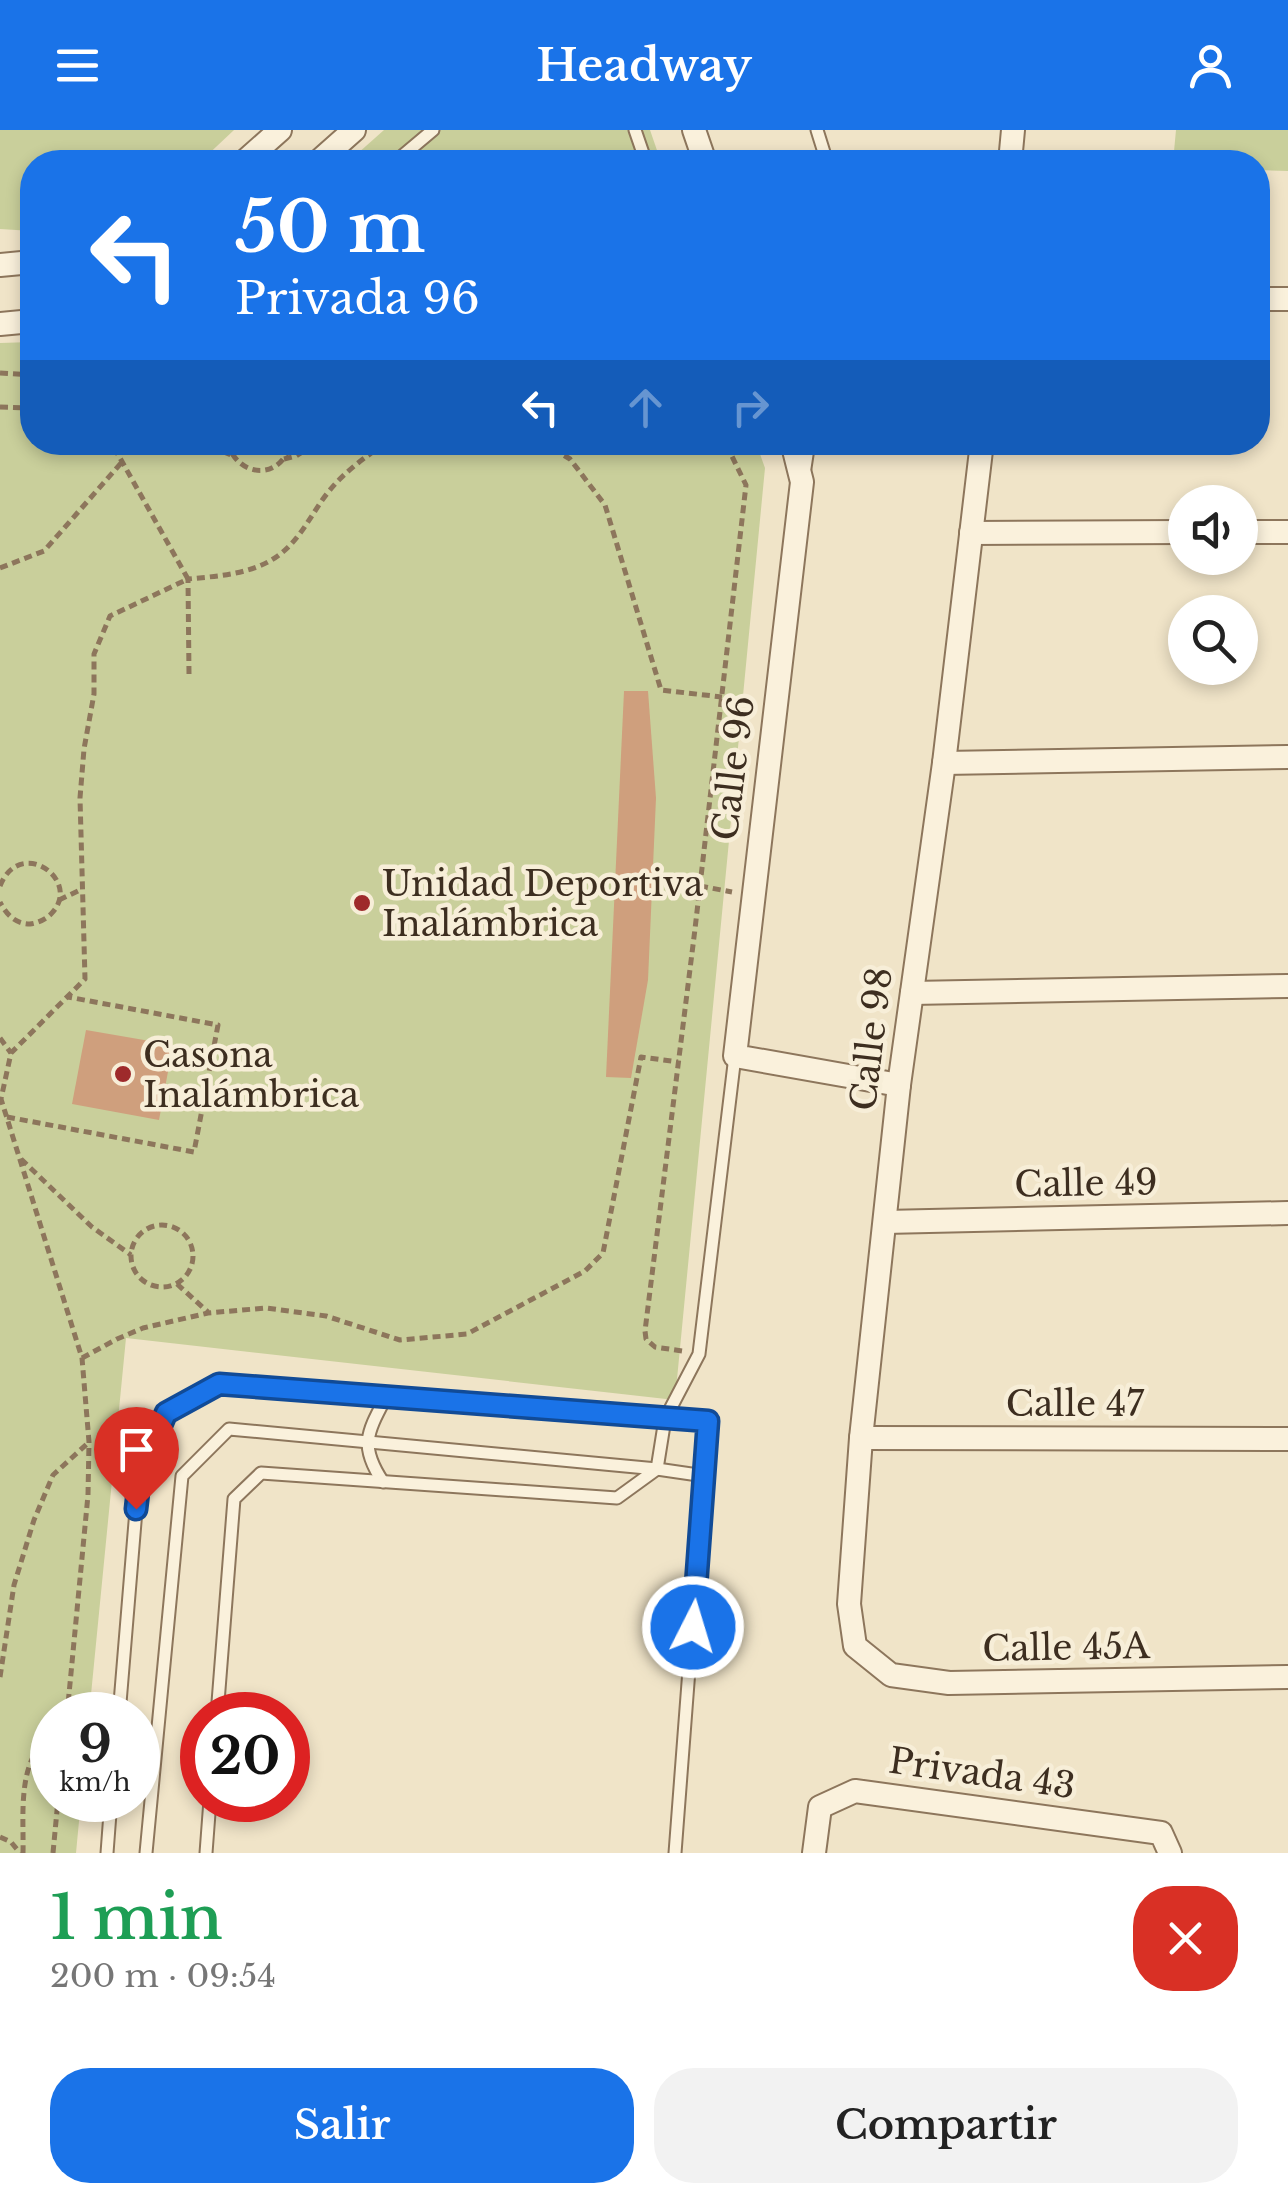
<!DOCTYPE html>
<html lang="es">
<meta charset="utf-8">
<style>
body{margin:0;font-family:"Libre Baskerville",serif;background:#f2f2f2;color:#222;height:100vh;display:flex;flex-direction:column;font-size:38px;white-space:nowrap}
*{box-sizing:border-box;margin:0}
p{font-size:32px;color:#767676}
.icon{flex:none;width:55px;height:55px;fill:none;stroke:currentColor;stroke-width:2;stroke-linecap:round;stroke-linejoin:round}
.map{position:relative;height:1723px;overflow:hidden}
.panel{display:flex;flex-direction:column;background:#fff;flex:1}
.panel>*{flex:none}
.hud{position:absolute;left:20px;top:20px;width:1250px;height:305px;border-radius:40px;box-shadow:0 5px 15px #0003;background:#1a73e8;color:#fff;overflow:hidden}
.fabs{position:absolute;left:1168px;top:355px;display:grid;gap:20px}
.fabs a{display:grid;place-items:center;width:90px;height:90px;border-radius:50%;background:#fff;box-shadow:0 5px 15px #0003;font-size:50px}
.speed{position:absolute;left:30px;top:1562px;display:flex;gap:20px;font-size:50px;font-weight:700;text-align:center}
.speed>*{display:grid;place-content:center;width:130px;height:130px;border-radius:50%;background:#fff;box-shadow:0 5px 15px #0003;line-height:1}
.speed small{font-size:25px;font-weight:400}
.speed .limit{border:15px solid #d22;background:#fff;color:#111}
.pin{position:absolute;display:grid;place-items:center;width:85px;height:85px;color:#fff;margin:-102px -42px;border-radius:50% 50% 50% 0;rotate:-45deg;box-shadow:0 0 10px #0007}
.pin .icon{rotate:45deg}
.me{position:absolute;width:110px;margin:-55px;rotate:5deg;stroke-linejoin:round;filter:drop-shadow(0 0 8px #0008)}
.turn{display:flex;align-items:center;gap:35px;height:210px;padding:0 50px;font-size:45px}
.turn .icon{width:130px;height:130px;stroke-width:2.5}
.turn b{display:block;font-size:70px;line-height:85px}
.lanes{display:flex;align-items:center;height:95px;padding:0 50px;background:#0003;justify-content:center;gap:50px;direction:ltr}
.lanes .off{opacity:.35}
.round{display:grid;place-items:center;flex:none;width:105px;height:105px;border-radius:40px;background:#f2f2f2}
.summary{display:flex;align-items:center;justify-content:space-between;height:170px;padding:0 50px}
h1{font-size:60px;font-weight:600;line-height:75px;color:#1e9e55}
.action{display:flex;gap:20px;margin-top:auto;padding:20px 50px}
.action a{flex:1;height:115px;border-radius:40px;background:#1a73e8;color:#fff;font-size:40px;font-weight:600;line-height:115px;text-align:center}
.action a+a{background:#f2f2f2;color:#222}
header{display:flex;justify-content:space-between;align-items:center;height:130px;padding:0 50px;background:#1a73e8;color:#fff;font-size:45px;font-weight:600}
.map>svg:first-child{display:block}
.green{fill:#c9cf9b}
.building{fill:#cf9f7d}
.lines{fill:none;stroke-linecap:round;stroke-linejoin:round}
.lane-casing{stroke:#8d765c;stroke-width:15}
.street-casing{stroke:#8d765c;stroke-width:26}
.path{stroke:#8d765c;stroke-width:5;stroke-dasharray:8 5;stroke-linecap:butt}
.lane{stroke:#faf1dc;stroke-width:11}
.street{stroke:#faf1dc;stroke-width:22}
.route-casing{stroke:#114b97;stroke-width:25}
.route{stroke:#1a73e8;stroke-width:18}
.poi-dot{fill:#9e2a2b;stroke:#f7eed8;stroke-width:4}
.labels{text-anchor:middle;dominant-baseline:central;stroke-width:9;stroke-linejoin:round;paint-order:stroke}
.street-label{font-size:35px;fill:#3d2e20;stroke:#f7eed8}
.poi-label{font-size:35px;fill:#3d2e20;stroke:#f7eed8;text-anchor:start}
</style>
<header><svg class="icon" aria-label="menu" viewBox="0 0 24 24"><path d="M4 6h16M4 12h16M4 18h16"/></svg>Headway<svg class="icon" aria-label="person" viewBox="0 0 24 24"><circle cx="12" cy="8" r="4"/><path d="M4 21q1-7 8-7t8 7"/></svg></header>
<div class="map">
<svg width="1288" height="1723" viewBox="0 0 1288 1723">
<rect width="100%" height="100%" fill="#f0e4c8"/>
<!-- green -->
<g class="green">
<path d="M0 0H234L200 32H32V101L0 99Z"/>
<path d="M384 0H650L661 32H348Z"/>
<path d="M1176 0H1288V41L1258 40V32H1173Z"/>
<path d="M32 212V312L756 313 765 338 675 1270 126 1208 89 1585H52V1670H81L76 1723H0V213Z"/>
</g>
<!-- building -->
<g class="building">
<path d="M624 561H648L656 668 648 850 631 948 606 947Z"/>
<path d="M86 900 173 915 159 990 72 974Z"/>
</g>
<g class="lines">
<!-- lane casing -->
<g class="lane-casing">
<g id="lane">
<path d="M635 0 646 32"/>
<path d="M817 0 827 32"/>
<path d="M395 32 433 0"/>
<path d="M805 338 809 312"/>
<path d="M383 1352C359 1316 367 1303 386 1267"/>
<path d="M119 1585 139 1344 166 1283 219 1254 708 1291 675 1723"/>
<path d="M217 1585 234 1369 261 1343 617 1368 657 1339 665 1289 699 1224 735 926"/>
<path d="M107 1723 111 1670"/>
<path d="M146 1723 182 1346 229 1299 657 1339 705 1346"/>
<path d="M206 1723 210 1670"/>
</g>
</g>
<!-- street casing -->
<g class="street-casing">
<g id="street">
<path d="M694 0 705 32"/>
<path d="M244 32 280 0"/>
<path d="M318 32 354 0"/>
<path d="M1010 32 1013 0"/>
<path d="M0 135 32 132"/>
<path d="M1258 169H1288"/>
<path d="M0 194 32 191"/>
<path d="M792 312 802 352 735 926 899 955"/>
<path d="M982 312 944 633 899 955 861 1308 849 1474 855 1516 891 1545 949 1553 1288 1547"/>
<path d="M1240 402H1288"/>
<path d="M971 403 1185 402"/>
<path d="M944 633 1288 627"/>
<path d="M912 863 1288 856"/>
<path d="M885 1092 1288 1083"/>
<path d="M861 1308 1288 1309"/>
<path d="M814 1723 820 1677 855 1661 1161 1703 1170 1723"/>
</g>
</g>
<!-- path -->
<g class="path">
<path d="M0 243 32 245"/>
<path d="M0 277 32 278"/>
<path d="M199 312 231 325"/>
<path d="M227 312C238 349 282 351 291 312"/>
<path d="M542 312 570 329 605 375 661 560 722 567"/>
<path d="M284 329 296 326 318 312"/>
<path d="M0 438 44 421 122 332"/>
<path d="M189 544 188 449C219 446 254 444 279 425 299 410 309 389 323 369 340 345 363 328 388 312"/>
<path d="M0 756C20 705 84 751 51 784 46 789 38 793 30 794 15 794 6 784 0 772"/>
<path d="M700 756 732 762"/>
<path d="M59 770 82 759"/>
<path d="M0 908 11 923"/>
<path d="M7 987 194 1022 218 895 68 867"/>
<path d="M21 1029 92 1097 131 1125"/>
<circle cx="162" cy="1126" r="31"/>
<path d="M177 1154 208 1182"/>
<path d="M682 1221 655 1217 646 1209 645 1201 695 799 746 355 725 312"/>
<path d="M82 1228 117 1209 143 1198 208 1183 266 1178 326 1186 400 1210 467 1204 585 1141 603 1123 641 927 678 932"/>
<path d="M0 1547 14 1455 34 1390 53 1345 89 1312"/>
<path d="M67 1585 88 1365 89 1312 82 1228 1 969 11 923 85 849 80 668 84 619 94 564V524L110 486 188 449 111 312"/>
<path d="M0 1707 11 1712 20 1723"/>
<path d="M23 1723C24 1686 16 1628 52 1606"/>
<path d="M53 1723 58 1670"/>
</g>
<!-- lane -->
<use href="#lane" class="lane"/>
<!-- street -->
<use href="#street" class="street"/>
</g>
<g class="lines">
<!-- route casing -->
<g class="route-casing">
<path id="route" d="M136 1379 140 1344 166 1283 219 1254 708 1291 693 1497"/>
</g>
<!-- route -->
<use href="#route" class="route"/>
</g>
<!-- markers -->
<g class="poi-dot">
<circle cx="362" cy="773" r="10"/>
<circle cx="123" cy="944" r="10"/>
</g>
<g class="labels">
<!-- street labels -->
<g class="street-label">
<text transform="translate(733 638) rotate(-83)">Calle 96</text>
<text transform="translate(871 909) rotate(-83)">Calle 98</text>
<text transform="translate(1086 1053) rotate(-1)">Calle 49</text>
<text x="1075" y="1273">Calle 47</text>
<text transform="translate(1066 1517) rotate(-1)">Calle 45A</text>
<text transform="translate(982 1643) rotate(8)">Privada 43</text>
</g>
<!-- poi labels -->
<g class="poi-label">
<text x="382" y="753">Unidad Deportiva<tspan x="382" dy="40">Inalámbrica</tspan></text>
<text x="143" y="924">Casona<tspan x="143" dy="40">Inalámbrica</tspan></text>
</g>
</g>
</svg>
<div class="fabs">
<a><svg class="icon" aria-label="sound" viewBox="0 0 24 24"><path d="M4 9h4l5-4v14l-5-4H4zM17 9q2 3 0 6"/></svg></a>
<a><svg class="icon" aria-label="search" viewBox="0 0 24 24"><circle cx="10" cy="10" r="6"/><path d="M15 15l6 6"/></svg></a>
</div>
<div class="speed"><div>9<small>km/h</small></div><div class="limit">20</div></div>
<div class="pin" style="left:136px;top:1379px;background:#d93025"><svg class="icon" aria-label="arrive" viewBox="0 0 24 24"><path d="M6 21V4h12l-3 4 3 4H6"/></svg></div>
<svg class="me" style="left:693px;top:1497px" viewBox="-20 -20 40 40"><circle r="17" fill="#1a73e8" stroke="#fff" stroke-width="3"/><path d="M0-11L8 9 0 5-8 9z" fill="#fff"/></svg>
<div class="hud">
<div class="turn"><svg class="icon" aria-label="left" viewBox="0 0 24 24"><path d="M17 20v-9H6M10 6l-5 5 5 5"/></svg><div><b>50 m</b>Privada 96</div></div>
<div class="lanes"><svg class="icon" aria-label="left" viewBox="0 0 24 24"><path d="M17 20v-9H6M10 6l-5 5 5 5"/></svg><svg class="icon off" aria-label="ahead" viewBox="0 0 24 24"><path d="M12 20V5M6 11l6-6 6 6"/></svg><svg class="icon off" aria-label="right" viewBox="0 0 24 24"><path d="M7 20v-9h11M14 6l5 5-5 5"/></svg></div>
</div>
</div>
<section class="panel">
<div class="summary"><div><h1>1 min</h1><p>200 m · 09:54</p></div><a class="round" style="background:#d93025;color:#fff"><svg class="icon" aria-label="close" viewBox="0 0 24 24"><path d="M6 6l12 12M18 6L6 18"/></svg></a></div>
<div class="action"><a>Salir</a><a>Compartir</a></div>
</section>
